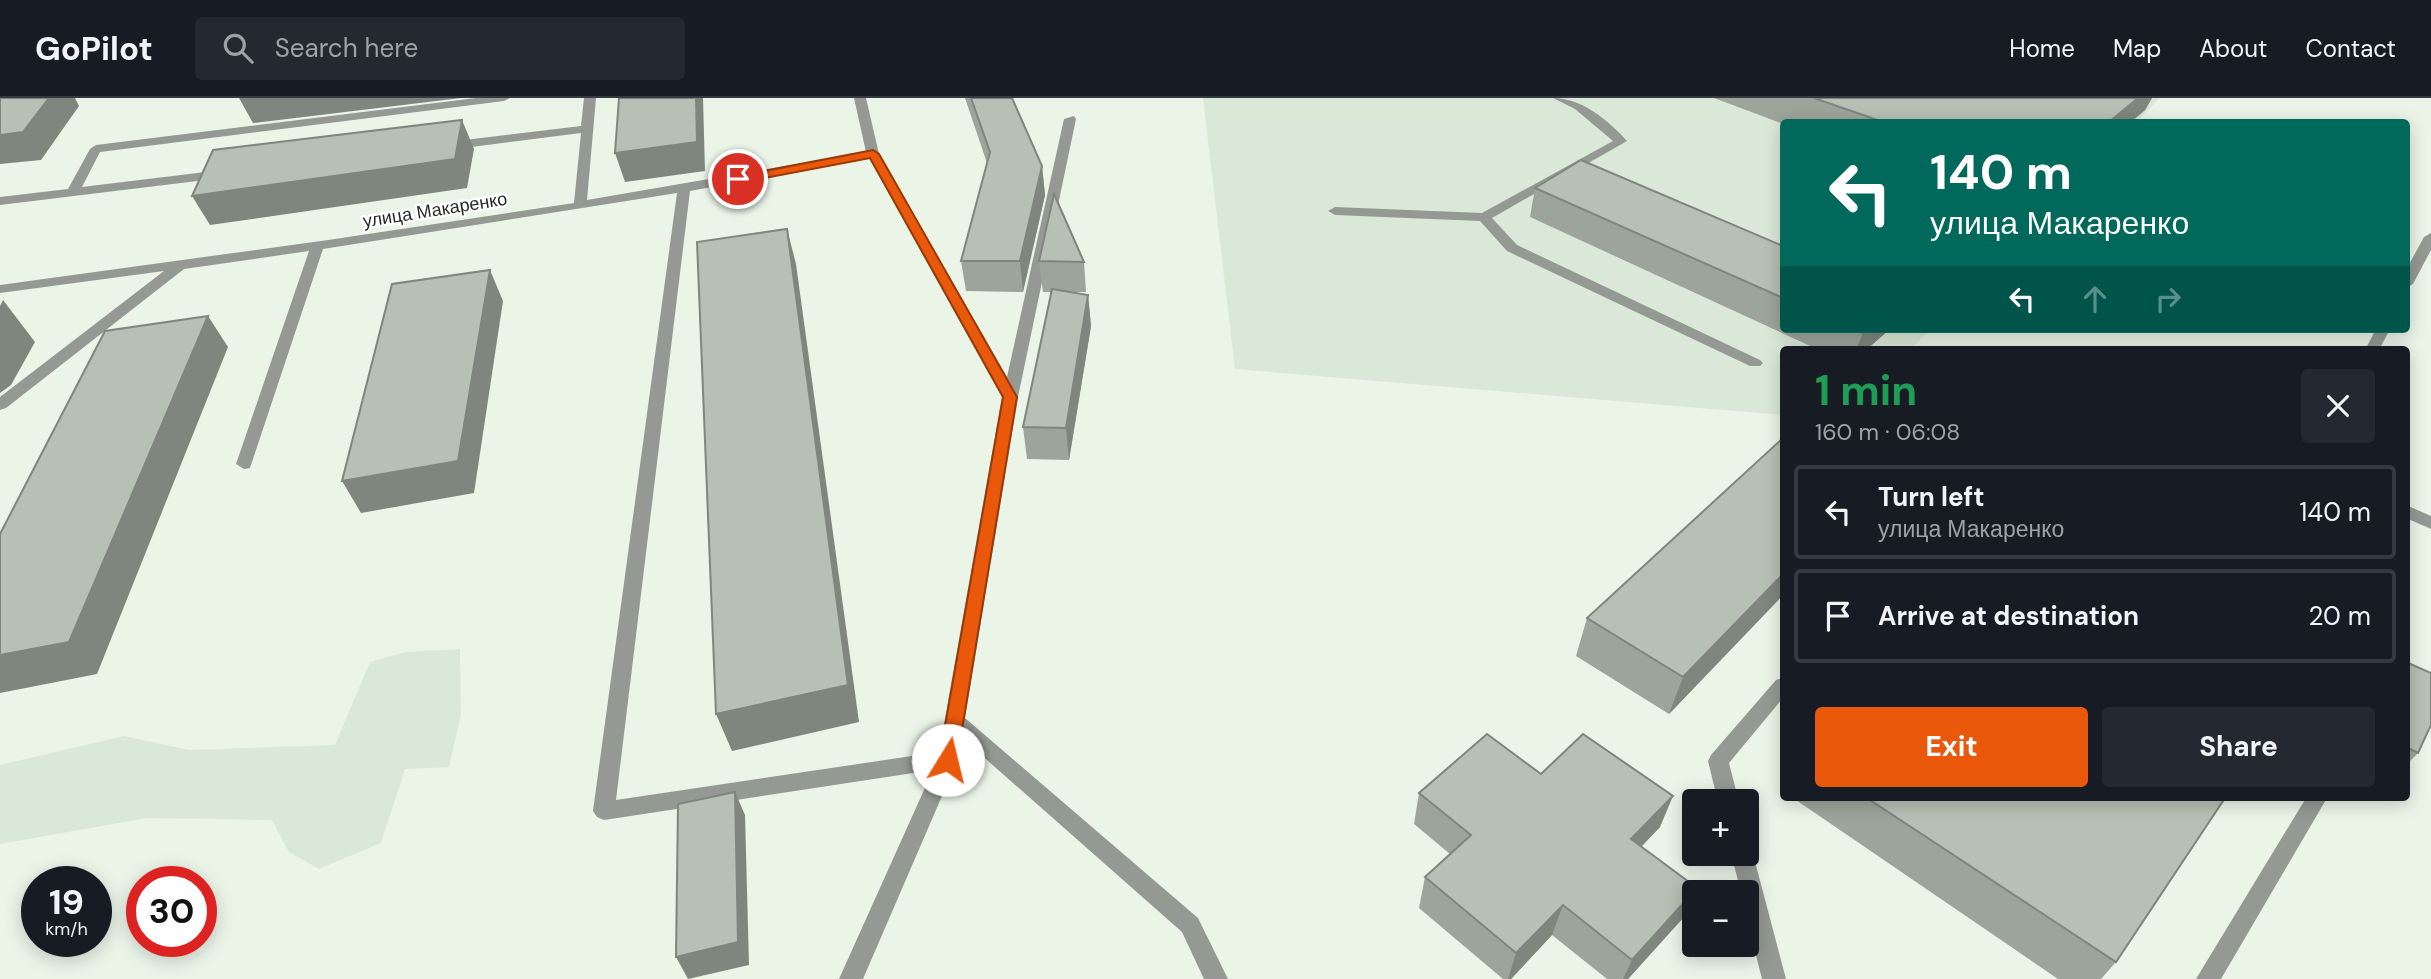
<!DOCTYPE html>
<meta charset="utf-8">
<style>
body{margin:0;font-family:"DM Sans",sans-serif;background:#242831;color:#f1f3f6;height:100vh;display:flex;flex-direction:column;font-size:26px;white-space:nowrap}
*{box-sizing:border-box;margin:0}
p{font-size:23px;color:#9ea1a6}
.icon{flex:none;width:38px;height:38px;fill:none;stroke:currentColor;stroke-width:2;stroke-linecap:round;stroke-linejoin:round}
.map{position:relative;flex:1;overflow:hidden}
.drawer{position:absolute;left:1780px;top:248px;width:630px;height:455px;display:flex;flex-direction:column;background:#171b24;border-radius:7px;box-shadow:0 4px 18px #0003}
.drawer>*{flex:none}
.top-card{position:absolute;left:1780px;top:21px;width:630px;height:214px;border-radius:7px;box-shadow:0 4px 18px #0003;background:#00695c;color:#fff;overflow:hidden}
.tools{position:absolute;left:1682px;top:691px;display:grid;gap:14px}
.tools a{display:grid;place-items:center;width:77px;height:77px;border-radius:7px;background:#171b24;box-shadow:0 4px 18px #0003;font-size:35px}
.speed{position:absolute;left:21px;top:768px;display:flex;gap:14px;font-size:35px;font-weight:700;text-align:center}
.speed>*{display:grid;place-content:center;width:91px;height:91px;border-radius:50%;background:#171b24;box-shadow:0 4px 18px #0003;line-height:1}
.speed small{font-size:18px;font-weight:400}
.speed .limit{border:10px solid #d22;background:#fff;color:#111}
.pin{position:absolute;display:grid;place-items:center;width:60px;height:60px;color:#fff;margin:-30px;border:4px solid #fff;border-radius:50%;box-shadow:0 2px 7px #0007}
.me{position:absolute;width:77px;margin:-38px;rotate:9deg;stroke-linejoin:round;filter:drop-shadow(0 0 5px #0008)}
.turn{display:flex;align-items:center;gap:24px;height:147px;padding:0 35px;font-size:32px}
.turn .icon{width:91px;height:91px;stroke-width:2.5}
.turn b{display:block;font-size:49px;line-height:60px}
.lanes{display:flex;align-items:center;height:66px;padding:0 35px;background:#0003;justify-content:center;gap:35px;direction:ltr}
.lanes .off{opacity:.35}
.round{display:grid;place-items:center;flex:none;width:74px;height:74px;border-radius:7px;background:#242831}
.headline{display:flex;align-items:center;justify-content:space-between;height:119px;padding:0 35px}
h1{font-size:42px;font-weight:700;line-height:52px;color:#1e9e55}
.primary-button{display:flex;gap:14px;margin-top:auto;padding:14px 35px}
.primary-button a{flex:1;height:80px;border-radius:7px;background:#ea580c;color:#fff;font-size:28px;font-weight:700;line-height:80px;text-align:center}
.primary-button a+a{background:#242831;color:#f1f3f6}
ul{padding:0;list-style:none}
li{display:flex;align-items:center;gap:21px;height:94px;margin:0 14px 10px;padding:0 21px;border:4px solid #363941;border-radius:7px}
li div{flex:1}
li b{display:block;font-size:26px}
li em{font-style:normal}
header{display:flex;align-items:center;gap:42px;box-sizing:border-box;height:98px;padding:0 35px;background:#171b24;border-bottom:2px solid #363941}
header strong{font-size:33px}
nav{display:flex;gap:38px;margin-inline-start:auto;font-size:24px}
.search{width:490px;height:63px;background:#242831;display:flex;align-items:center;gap:18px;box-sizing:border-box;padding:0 24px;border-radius:7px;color:#9ea1a6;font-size:26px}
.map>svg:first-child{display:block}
.built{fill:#dae9d7}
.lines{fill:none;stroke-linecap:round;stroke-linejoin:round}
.minor{fill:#959994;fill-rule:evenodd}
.wall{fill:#9da59b}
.shaded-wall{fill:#7f867e}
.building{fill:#b6c0b4;stroke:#7f867e;stroke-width:2}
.route{fill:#ea580c;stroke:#983908;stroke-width:2}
.labels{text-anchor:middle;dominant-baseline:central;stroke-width:5;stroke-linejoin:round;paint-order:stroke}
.far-street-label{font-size:18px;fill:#242824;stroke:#fff}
</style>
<header>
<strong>GoPilot</strong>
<div class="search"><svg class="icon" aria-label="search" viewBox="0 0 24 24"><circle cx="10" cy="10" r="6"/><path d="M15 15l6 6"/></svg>Search here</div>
<nav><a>Home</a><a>Map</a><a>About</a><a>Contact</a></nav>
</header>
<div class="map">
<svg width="2431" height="881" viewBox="0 0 2431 881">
<rect width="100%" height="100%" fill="#eaf4e7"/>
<!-- built -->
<g class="built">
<path d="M1203 0H2160L2136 24H1783V231H1931L1910 252H1783V317L1235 271Z"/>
<path d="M460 551 461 616 449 669 405 671 381 745 319 771 289 754 272 722 147 720 0 746V667L124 638 189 652 335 647 370 564 405 554Z"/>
</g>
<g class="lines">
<!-- minor -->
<g class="minor">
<path d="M476 0H510L504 3 100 54 82 89 222 72 228 76 222 80 0 107V99L68 91 90 51 96 47Z"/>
<path d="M584 0H596L587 102 866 54 854 0H866L879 56 1007 279 1064 21 1074 18 1076 21 1018 299 965 620 1198 820 1228 881H1204L1182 834 962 640 958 661 863 881H839L933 672 604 722 597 719 593 713 677 95 323 151 250 370 244 371 236 366 309 153 184 171 6 310 0 312V299L164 173 0 195V187L328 142 574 105 581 35 448 52 442 48 448 44 581 28ZM869 60 1002 299 939 654 616 702 690 93Z"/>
<path d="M1553 0C1582 0 1608 22 1627 43L1492 120 1517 147 1760 262 1763 265 1760 268H1750L1507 153 1480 123 1335 117 1328 113 1335 109 1482 115 1613 43 1575 11Z"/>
<path d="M2431 135V152L2413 186 2406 190V172L2424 139Z"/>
<path d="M2376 231H2390L2379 252H2365Z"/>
<path d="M2406 407 2431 418V431L2406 420Z"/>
<path d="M1783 580V600L1729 665 1739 704H1718L1708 663 1711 657 1776 582Z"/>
<path d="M2306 700H2327L2221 881H2196Z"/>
<path d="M1746 748 1753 756 1786 881H1762L1746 818V794H1741L1731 756H1746Z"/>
</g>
</g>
<!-- wall -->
<g class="wall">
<path d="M965 0H1012L1042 68 1045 97 1023 194 966 193 961 163 987 65Z"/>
<path d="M1714 0H2152L2145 12 2131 24H1783V26Z"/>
<path d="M1535 90 1783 148V231H1890L1866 252H1819L1530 119Z"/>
<path d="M1039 163 1084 164 1086 194H1072L1088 197 1091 228 1069 362 1027 361 1023 329 1051 194H1043Z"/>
<path d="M1783 340V497L1669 616 1576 558 1587 520Z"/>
<path d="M2406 564 2418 655 2406 667Z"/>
<path d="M1541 676 1660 729 1641 749 1694 794 1683 820 1628 881H1607L1552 837 1511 881H1503L1419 810 1425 779 1450 756 1414 726 1419 695Z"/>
<path d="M1797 700H2225L2116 864 2101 881H2058L1796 702Z"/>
</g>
<!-- shaded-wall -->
<g class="shaded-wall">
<path d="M49 0H75L79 8 41 62 0 66V37Z"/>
<path d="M239 0H461L253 25Z"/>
<path d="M696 0H703L705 73 625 84 615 55Z"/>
<path d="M2138 0H2152L2145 12 2131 24H2109Z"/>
<path d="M462 22 474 51 467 90 210 127 192 98Z"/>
<path d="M1042 68 1045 97 1023 194 1020 163Z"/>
<path d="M787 131 796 166 859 624 732 653 716 616Z"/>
<path d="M490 172 503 203 474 395 361 415 342 383Z"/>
<path d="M1088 197 1091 228 1069 362 1066 330Z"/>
<path d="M3 202 35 244 11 287 0 295V208Z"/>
<path d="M208 218 228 249 97 576 0 595V557Z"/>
<path d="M1868 231H1890L1866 252H1856L1863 235Z"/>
<path d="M1783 476V497L1669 616 1683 579Z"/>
<path d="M735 694 745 717 749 867 688 881 676 859Z"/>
<path d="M1673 698 1660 729 1619 772 1631 741Z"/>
<path d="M1697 790 1683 820 1628 881H1623L1632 862Z"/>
<path d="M1563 807 1552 837 1511 881H1508L1516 855Z"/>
</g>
<!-- building -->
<g class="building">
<path d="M0 0H49L23 34 0 37Z"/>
<path d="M619 0H696L697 44 615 55Z"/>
<path d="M971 0H1012L1042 68 1020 163H961L990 54Z"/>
<path d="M1814 0H2138L2109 24H1883Z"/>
<path d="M462 22 455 61 192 98 213 52Z"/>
<path d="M1581 62 1783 148V200L1535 90Z"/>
<path d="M1054 96 1084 164 1039 163Z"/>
<path d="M787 131 848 587 716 616 697 144Z"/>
<path d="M490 172 458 363 342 383 392 186Z"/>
<path d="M1052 191 1088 197 1066 330 1023 329Z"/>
<path d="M208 218 69 544 0 557V436L105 233Z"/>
<path d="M1853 231H1868L1863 235Z"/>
<path d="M1783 340V476L1683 579 1587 520Z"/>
<path d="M2406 564 2431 575V627L2418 655 2406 649Z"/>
<path d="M1487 636 1541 676 1583 636 1673 698 1631 741 1697 790 1632 862 1563 807 1516 855 1425 779 1471 737 1419 695Z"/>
<path d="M735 694 738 844 676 859 678 706Z"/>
<path d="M1867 700H2225L2116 864Z"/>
</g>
<!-- route -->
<path class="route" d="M873 52 879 56 1017 299 957 662 955 667 948 669 942 667 939 662 1003 299 870 60 738 85 732 81 738 78Z"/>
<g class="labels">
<!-- far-street labels -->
<g class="far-street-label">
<text transform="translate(435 112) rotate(-9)">улица Макаренко</text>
</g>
</g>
</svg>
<div class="tools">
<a>+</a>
<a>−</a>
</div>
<div class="speed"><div>19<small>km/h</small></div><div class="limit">30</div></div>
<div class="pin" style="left:738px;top:81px;background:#d93025"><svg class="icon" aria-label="arrive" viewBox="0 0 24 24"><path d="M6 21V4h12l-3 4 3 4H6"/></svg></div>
<svg class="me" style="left:948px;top:662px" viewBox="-20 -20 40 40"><circle r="19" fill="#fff"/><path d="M0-13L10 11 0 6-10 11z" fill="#ea580c"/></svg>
<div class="top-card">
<div class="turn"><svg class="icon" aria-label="left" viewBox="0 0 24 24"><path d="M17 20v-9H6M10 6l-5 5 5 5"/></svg><div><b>140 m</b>улица Макаренко</div></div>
<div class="lanes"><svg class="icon" aria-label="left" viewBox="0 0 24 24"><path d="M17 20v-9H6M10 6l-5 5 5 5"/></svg><svg class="icon off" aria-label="ahead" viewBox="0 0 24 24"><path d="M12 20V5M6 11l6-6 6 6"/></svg><svg class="icon off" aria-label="right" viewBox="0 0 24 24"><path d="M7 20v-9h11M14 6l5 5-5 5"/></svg></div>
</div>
<section class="drawer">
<div class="headline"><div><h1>1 min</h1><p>160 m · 06:08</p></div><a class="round"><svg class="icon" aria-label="close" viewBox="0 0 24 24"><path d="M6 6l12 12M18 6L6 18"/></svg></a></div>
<ul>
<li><svg class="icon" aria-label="left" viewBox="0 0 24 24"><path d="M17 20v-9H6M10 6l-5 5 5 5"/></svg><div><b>Turn left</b><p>улица Макаренко</p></div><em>140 m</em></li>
<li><svg class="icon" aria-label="arrive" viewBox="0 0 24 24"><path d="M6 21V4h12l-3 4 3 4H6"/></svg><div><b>Arrive at destination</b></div><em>20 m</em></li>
</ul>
<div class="primary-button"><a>Exit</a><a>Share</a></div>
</section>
</div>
